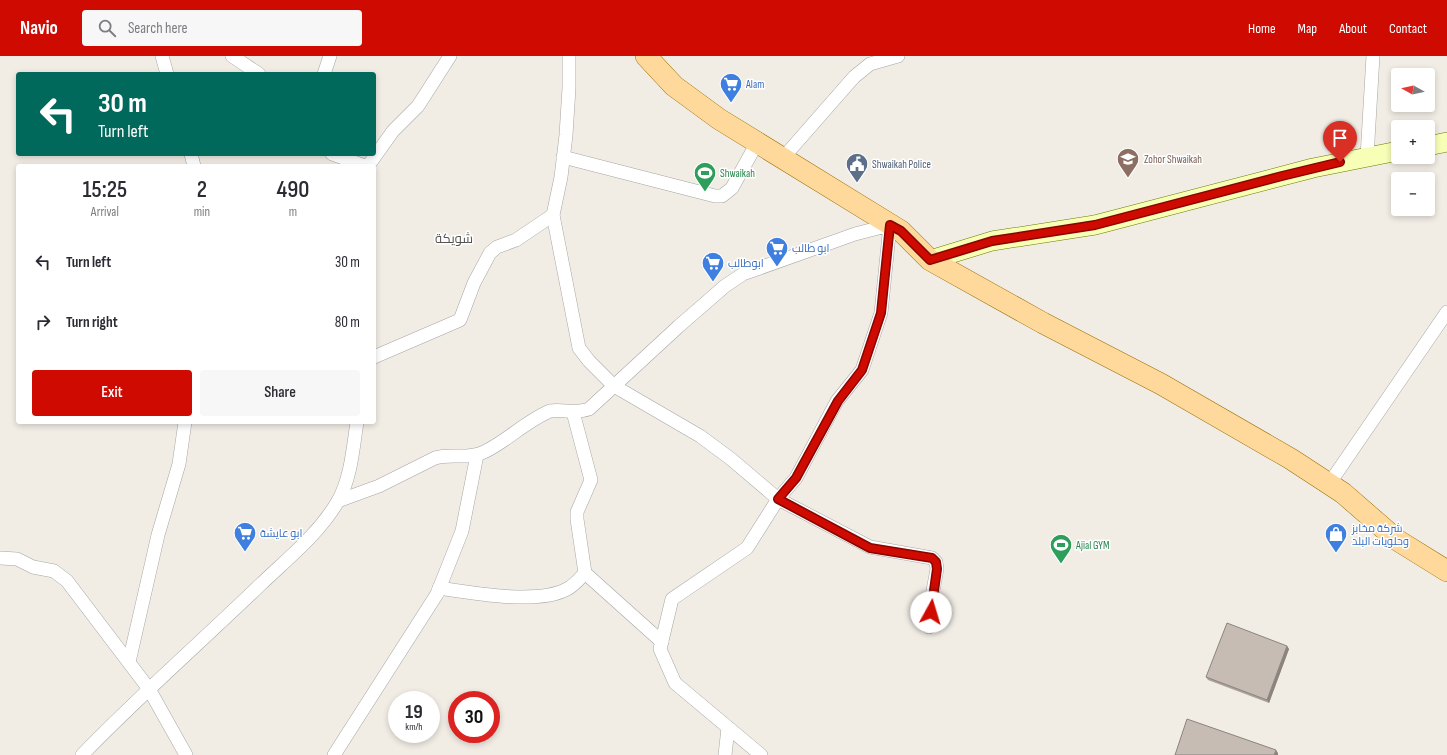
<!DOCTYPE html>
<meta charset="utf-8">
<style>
body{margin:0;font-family:"Sofia Sans Condensed",Cairo,sans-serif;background:#f7f7f7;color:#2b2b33;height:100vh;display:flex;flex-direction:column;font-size:15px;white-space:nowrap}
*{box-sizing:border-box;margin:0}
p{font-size:13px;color:#7c7c81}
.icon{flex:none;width:22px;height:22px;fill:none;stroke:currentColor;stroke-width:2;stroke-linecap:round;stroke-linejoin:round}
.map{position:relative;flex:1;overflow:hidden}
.side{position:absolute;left:16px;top:108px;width:360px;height:260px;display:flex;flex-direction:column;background:#fff;border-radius:4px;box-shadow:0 2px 6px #0003}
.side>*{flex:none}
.banner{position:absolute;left:16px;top:16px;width:360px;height:84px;border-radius:4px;box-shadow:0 2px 6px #0003;background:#00695c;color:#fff;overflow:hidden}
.needle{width:26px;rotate:278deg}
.tools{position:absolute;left:1391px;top:12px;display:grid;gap:8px}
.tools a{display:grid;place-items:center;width:44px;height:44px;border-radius:4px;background:#fff;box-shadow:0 2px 6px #0003;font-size:20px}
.speed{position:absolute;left:388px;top:635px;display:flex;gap:8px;font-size:20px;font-weight:700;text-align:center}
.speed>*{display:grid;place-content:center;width:52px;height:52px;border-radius:50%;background:#fff;box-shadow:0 2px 6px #0003;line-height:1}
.speed small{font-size:10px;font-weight:400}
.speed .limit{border:6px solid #d22;background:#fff;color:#111}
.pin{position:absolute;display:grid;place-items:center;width:34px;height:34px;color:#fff;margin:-41px -17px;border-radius:50% 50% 50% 0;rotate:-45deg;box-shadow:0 0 4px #0007}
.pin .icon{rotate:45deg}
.me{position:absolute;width:44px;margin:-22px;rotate:6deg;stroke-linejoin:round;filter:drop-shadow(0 0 3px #0008)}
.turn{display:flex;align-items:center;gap:14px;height:84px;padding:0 16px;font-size:18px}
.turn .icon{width:52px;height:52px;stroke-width:2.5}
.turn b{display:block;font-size:28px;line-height:34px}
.eta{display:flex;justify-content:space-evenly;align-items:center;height:68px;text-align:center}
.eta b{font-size:24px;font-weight:600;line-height:28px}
.action{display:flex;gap:8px;margin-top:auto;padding:8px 16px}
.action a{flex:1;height:46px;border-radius:4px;background:#cf0a00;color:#fff;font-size:16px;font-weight:600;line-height:46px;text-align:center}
.action a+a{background:#f7f7f7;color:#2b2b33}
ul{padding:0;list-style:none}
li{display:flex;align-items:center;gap:12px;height:60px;padding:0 16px}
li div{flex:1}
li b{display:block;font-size:15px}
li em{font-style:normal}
header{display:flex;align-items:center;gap:24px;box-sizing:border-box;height:56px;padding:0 20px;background:#cf0a00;color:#fff}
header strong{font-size:19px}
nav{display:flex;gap:22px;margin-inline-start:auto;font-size:14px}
.search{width:280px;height:36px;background:#f7f7f7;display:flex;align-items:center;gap:10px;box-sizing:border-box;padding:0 14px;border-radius:4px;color:#7c7c81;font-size:15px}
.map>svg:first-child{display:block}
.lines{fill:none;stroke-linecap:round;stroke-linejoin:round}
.street-casing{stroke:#a6a6a6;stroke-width:14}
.secondary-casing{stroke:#6a7d00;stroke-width:20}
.primary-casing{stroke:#9b6f00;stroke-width:22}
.street{stroke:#fff;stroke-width:13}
.secondary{stroke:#f7feb6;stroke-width:19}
.primary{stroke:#ffd99c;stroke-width:21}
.wall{fill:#aaa29b}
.shaded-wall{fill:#8b847e}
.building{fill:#c6bcb4;stroke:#8b847e}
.route-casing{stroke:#870600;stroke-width:10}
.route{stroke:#cf0a00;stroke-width:7}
.labels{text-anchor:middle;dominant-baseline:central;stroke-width:3;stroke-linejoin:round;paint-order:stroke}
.shop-label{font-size:11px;fill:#366cbe;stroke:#fff;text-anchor:start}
.education-label{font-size:11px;fill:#785e54;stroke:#fff;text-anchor:start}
.service-label{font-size:11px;fill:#4e5e75;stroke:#fff;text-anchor:start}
.leisure-label{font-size:11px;fill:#27864d;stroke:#fff;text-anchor:start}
.quarter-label{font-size:13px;fill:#525252;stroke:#fff}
</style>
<header>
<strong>Navio</strong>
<div class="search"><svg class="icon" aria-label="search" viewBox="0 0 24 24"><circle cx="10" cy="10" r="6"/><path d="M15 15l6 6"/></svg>Search here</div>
<nav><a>Home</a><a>Map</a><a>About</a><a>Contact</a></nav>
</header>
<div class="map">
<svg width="1447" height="699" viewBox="0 0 1447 699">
<rect width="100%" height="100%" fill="#f1ede5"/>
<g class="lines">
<!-- street casing -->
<g class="street-casing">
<g id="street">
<path d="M162 0 167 18"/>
<path d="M232 0 259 18"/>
<path d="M569 0V32L566 79 561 121 553 159 579 292 589 305 614 330 700 380 731 403 778 443 870 491 932 502 936 506 937 513 932 540 929 571"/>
<path d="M324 18 330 0"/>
<path d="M191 98 194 110"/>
<path d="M332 98 365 110"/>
<path d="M563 101 715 140H722L732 132 757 87"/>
<path d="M1367 101 1373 0"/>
<path d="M783 102 854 21 870 8 898 0"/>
<path d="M368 110 393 75 418 50 450 0"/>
<path d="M374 301 460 264 474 227 490 197 497 191 516 184 553 159"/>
<path d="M1329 428 1447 256"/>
<path d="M338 445 379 430 435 402C451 397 468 404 484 396 507 385 526 365 550 355 563 353 575 358 589 353L679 270 725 230 743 218 855 178 890 169 881 257 862 314 837 345 796 422 778 443 747 492 672 543 660 593 675 627 761 699"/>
<path d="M0 502 17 503 33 511 54 515 67 525 149 633 186 699"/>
<path d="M585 517 662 586"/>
<path d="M439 532C472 537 538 549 567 533 574 530 580 522 585 517L577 463V456L591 424 573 356"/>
<path d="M129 606 158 479 179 408 185 366"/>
<path d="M82 699C139 640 201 586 260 529 287 503 319 478 338 445 351 422 353 392 357 366"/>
<path d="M334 699 437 538 462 475 477 399"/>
<path d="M725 699 728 672"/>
</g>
</g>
<!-- secondary casing -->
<g class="secondary-casing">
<g id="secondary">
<path d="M1428 90 1447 86"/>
<path d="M930 204 992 185 1095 169 1313 112 1398 95"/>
</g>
</g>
<!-- primary casing -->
<g class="primary-casing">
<path id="primary" d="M646 0 674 30 719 63 901 175 930 204 1043 267 1161 328 1291 403 1343 437 1397 484 1447 515"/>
</g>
<!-- street -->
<use href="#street" class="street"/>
<!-- secondary -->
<use href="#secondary" class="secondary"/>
<!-- primary -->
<use href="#primary" class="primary"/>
</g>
<!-- wall -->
<path class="wall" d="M1287 590 1289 593 1269 647 1208 624 1206 621Z"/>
<!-- shaded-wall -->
<g class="shaded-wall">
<path d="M1287 590 1289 593 1269 647 1267 644Z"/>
<path d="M1276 694 1278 697V699H1274Z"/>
</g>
<!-- building -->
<g class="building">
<path d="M1227 567 1287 590 1267 644 1206 621Z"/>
<path d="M1187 663 1276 694 1274 699H1175Z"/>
</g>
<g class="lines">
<!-- route casing -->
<g class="route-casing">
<path id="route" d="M931 556 937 513 936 506 932 502 870 492 778 443 796 422 838 345 862 314 881 257 890 169 901 175 930 204 992 185 1095 169 1282 120 1340 106"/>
</g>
<!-- route -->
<use href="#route" class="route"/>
</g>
<!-- icons -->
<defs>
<g id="supermarket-pin" transform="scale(1.15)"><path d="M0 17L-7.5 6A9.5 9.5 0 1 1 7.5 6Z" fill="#3f7fe0" stroke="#fff"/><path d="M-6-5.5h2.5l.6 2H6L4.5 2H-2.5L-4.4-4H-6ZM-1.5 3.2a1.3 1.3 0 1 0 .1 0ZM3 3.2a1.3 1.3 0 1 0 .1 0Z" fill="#fff"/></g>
<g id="school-pin" transform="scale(1.15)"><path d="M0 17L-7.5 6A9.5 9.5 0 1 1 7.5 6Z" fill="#8d6e63" stroke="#fff"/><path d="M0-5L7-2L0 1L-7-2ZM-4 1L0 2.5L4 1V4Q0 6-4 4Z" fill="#fff"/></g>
<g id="civic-pin" transform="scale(1.15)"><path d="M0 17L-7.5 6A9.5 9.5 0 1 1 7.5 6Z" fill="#5c6f8a" stroke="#fff"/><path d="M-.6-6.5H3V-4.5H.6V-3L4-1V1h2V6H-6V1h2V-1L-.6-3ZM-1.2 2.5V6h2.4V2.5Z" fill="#fff"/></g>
<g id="stadium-pin" transform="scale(1.15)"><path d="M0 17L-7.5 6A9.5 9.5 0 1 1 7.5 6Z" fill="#2e9e5b" stroke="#fff"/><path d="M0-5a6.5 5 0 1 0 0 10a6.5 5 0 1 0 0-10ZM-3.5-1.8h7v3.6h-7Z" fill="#fff"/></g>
<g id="shop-pin" transform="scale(1.15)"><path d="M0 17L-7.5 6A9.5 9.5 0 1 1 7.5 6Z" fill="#3f7fe0" stroke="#fff"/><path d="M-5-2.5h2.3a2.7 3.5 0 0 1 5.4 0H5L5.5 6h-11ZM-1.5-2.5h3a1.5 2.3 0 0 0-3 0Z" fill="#fff"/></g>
</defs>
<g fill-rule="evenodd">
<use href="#supermarket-pin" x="731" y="28"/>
<use href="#school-pin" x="1128" y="103"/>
<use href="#civic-pin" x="857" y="108"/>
<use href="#stadium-pin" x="705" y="117"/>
<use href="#supermarket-pin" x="777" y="192"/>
<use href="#supermarket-pin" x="713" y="207"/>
<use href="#supermarket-pin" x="245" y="477"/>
<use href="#shop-pin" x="1336" y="478"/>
<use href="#stadium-pin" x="1061" y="489"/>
</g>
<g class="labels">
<!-- shop labels -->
<g class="shop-label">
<text x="746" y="28">Alam</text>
<text x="792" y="192">ابو طالب</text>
<text x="728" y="207">ابوطالب</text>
<text x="1352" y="472">شركة مخابز<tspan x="1352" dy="13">وحلويات البلد</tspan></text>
<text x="260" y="477">ابو عايشة</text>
</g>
<!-- education labels -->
<g class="education-label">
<text x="1144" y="103">Zohor Shwaikah</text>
</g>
<!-- service labels -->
<g class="service-label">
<text x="872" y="108">Shwaikah Police</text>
</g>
<!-- leisure labels -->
<g class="leisure-label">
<text x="720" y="117">Shwaikah</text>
<text x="1076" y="489">Ajial GYM</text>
</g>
<!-- quarter labels -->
<g class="quarter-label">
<text x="454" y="183">شويكة</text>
</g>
</g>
</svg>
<div class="tools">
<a><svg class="needle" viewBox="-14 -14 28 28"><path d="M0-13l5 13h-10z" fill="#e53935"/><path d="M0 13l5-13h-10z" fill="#7c7c81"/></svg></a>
<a>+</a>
<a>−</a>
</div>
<div class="speed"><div>19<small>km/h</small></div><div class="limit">30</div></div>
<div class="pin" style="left:1340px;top:106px;background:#d93025"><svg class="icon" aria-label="arrive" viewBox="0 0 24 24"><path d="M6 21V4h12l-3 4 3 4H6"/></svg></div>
<svg class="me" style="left:931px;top:556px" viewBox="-20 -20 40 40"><circle r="19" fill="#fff"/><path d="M0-13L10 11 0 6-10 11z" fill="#cf0a00"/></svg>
<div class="banner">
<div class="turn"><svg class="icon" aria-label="left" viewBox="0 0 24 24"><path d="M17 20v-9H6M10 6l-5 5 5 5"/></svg><div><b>30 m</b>Turn left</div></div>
</div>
<section class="side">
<div class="eta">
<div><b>15:25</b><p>Arrival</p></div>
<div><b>2</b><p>min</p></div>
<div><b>490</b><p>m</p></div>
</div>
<ul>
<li><svg class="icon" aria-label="left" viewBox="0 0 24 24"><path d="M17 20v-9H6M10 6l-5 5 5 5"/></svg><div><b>Turn left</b></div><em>30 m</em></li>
<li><svg class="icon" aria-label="right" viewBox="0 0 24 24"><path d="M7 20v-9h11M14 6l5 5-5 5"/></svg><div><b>Turn right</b></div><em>80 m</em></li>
</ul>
<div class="action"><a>Exit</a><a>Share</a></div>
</section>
</div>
